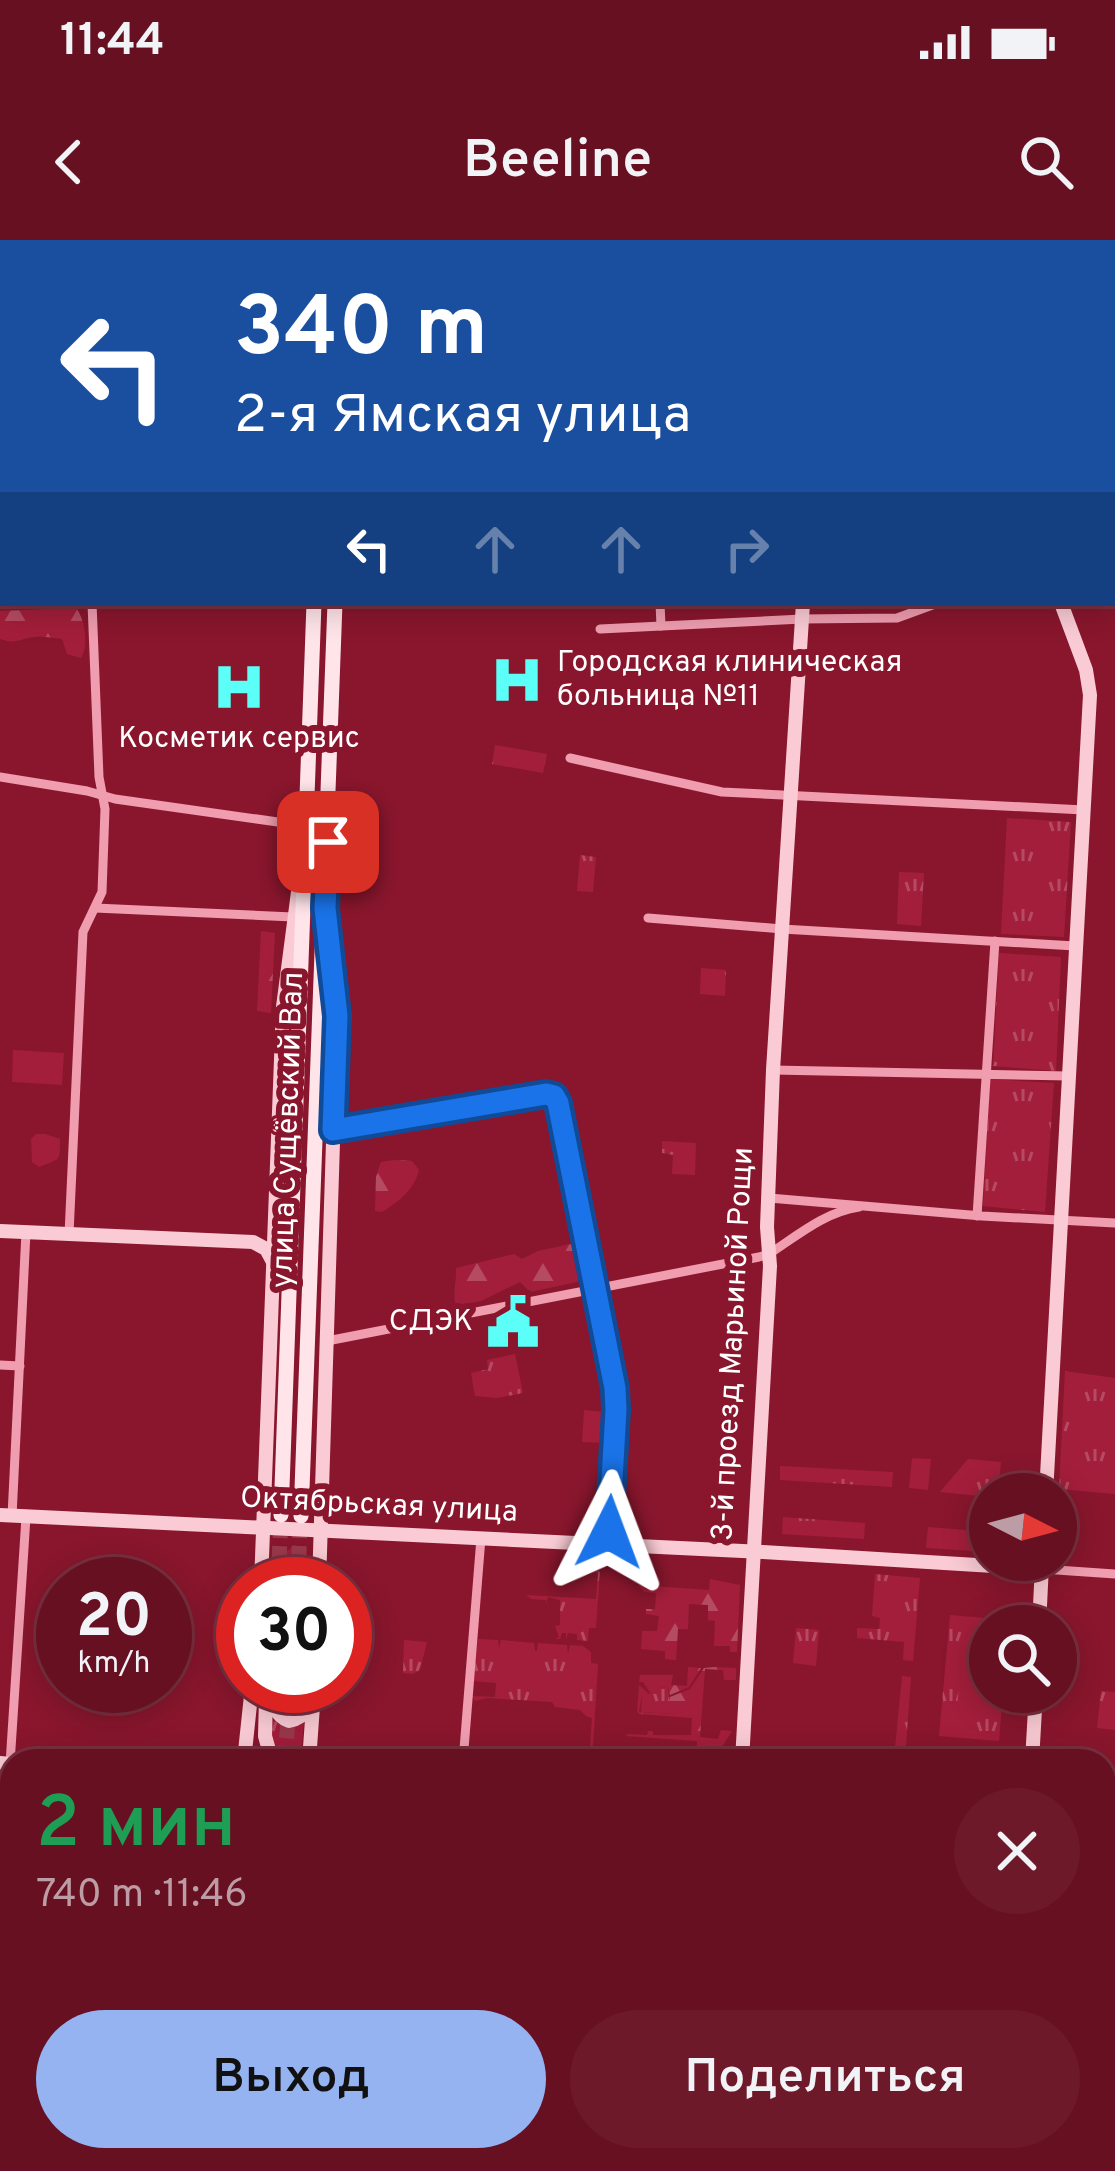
<!DOCTYPE html>
<html lang="ru">
<meta charset="utf-8">
<style>
body{margin:0;font-family:Overpass,sans-serif;background:#6d192a;color:#f1f3f6;height:100vh;display:flex;flex-direction:column;font-size:45px;white-space:nowrap}
*{box-sizing:border-box;margin:0}
p{font-size:39px;color:#bd9da5}
.icon{flex:none;width:66px;height:66px;fill:none;stroke:currentColor;stroke-width:2;stroke-linecap:round;stroke-linejoin:round}
.map{position:relative;flex:1;overflow:hidden}
.sheet{position:absolute;left:0px;top:1509px;width:1116px;height:423px;display:flex;flex-direction:column;background:#671022;border-radius:36px 36px 0 0;box-shadow:0 6px 30px #0003,0 0 0 3px #7a3040}
.sheet>*{flex:none}
.hud{position:absolute;left:0px;top:0px;width:1116px;height:366px;box-shadow:0 6px 30px #0003,0 0 0 3px #7a3040;background:#1a4fa0;color:#fff;overflow:hidden}
.needle{width:78px;rotate:96deg}
.controls{position:absolute;left:969px;top:1233px;display:grid;gap:24px}
.controls a{display:grid;place-items:center;width:108px;height:108px;border-radius:50%;background:#671022;box-shadow:0 6px 30px #0003,0 0 0 3px #7a3040;font-size:60px}
.speed{position:absolute;left:36px;top:1317px;display:flex;gap:24px;font-size:60px;font-weight:700;text-align:center}
.speed>*{display:grid;place-content:center;width:156px;height:156px;border-radius:50%;background:#671022;box-shadow:0 6px 30px #0003,0 0 0 3px #7a3040;line-height:1}
.speed small{font-size:30px;font-weight:400}
.speed .limit{border:18px solid #d22;background:#fff;color:#111}
.pin{position:absolute;display:grid;place-items:center;width:102px;height:102px;color:#fff;margin:-51px;border-radius:24px;box-shadow:0 6px 18px #0006}
.me{position:absolute;width:132px;margin:-66px;rotate:3deg;stroke-linejoin:round;filter:drop-shadow(0 0 9px #0008)}
.turn{display:flex;align-items:center;gap:42px;height:252px;padding:0 36px;font-size:54px}
.turn .icon{width:156px;height:156px;stroke-width:2.5}
.turn b{display:block;font-size:84px;line-height:102px}
.lanes{display:flex;align-items:center;height:114px;padding:0 36px;background:#0003;justify-content:center;gap:60px;direction:ltr}
.lanes .off{opacity:.35}
.round{display:grid;place-items:center;flex:none;width:126px;height:126px;border-radius:63px;background:#6d192a}
.head{display:flex;align-items:center;justify-content:space-between;height:204px;padding:0 36px}
h1{font-size:72px;font-weight:600;line-height:90px;color:#1e9e55}
.cta{display:flex;gap:24px;margin-top:auto;padding:24px 36px}
.cta a{flex:1;height:138px;border-radius:72px;background:#95b2f1;color:#111;font-size:48px;font-weight:600;line-height:138px;text-align:center}
.cta a+a{background:#6d192a;color:#f1f3f6}
.status{display:flex;justify-content:space-between;align-items:center;height:84px;padding:0 60px;background:#671022;direction:ltr}
.status svg{height:33px;fill:currentColor}
header{display:flex;justify-content:space-between;align-items:center;height:156px;padding:0 36px;background:#671022;font-size:54px;font-weight:600}
.map>svg:first-child{display:block}
.grass{fill:url(#grass-tufts)}
.forest{fill:url(#forest-firs)}
.cemetery{fill:url(#cemetery-stones)}
.garden{fill:#a31e3a}
.lines{fill:none;stroke-linecap:round;stroke-linejoin:round}
.primary-tunnel{stroke:#9b394c;stroke-width:15;stroke-dasharray:15 8;stroke-linecap:butt}
.street{stroke:#ef9daf;stroke-width:9}
.secondary{stroke:#facbd4;stroke-width:14}
.primary{stroke:#ffe5e9;stroke-width:15}
.route-casing{stroke:#114b97;stroke-width:30}
.route{stroke:#1a73e8;stroke-width:21}
.labels{text-anchor:middle;dominant-baseline:central;stroke-width:12;stroke-linejoin:round;paint-order:stroke}
.poi-label{font-size:30px;fill:#fff;stroke:#89162d;text-anchor:start}
.street-label{font-size:30px;fill:#fff;stroke:#89162d}
</style>
<div class="status"><b>11:44</b><svg viewBox="0 0 49 12"><path d="M0 12V9h3v3zM5 12V6h3v6zM10 12V3h3v9zM15 12V0h3v12zM26 1h20v11H26zM47 4h2v5h-2z"/></svg></div>
<header><svg class="icon" aria-label="back" viewBox="0 0 24 24"><path d="M15 5l-7 7 7 7"/></svg>Beeline<svg class="icon" aria-label="search" viewBox="0 0 24 24"><circle cx="10" cy="10" r="6"/><path d="M15 15l6 6"/></svg></header>
<div class="map">
<svg width="1115" height="1931" viewBox="0 0 1115 1931">
<defs>
<pattern id="grass-tufts" width="24" height="20" patternUnits="userSpaceOnUse" patternTransform="scale(3)"><rect width="24" height="20" fill="#a31e3a"/><path d="M3 7l-1-3M5 7V3M7 7l1-3M15 17l-1-3M17 17v-4M19 17l1-3" fill="none" stroke="#b54b61"/></pattern>
<pattern id="forest-firs" width="22" height="20" patternUnits="userSpaceOnUse" patternTransform="scale(3)"><rect width="22" height="20" fill="#a31e3a"/><path d="M5 1l3.5 6h-7zM16 11l3.5 6h-7z" fill="#b54b61"/></pattern>
<pattern id="cemetery-stones" width="16" height="16" patternUnits="userSpaceOnUse" patternTransform="scale(3)"><rect width="16" height="16" fill="#a31e3a"/><path d="M2 7V4a2 2 0 0 1 4 0v3zM10 15v-3a2 2 0 0 1 4 0v3z" fill="#b54b61"/></pattern>
</defs>
<rect width="100%" height="100%" fill="#89162d"/>
<!-- grass -->
<g class="grass">
<path d="M495 505 547 514 543 533 492 524Z"/>
<path d="M1007 578 1071 582 1064 697 1001 694Z"/>
<path d="M580 615 596 617 593 652 577 651Z"/>
<path d="M899 632 924 633 921 686 897 684Z"/>
<path d="M999 713 1061 717 1056 831 993 826Z"/>
<path d="M701 728 726 730 725 756 700 754Z"/>
<path d="M990 839 1054 843 1045 972 983 966Z"/>
<path d="M662 901 696 903 695 935 672 934 673 915 662 913Z"/>
<path d="M515 1114 523 1153 497 1158 475 1156 471 1133 488 1129 487 1120Z"/>
<path d="M1065 1131 1115 1138V1254L1059 1249Z"/>
<path d="M968 1219 1001 1222 998 1254H990V1257L940 1252Z"/>
<path d="M780 1226 893 1232 892 1247 780 1240Z"/>
<path d="M783 1277 865 1283 864 1299 782 1294Z"/>
<path d="M928 1287 990 1292V1312L926 1308Z"/>
<path d="M294 1305 301 1307 309 1319 308 1344H282L284 1314Z"/>
<path d="M594 1331H600L596 1388H589L588 1401 577 1400V1394L568 1393 566 1400V1393H562L560 1399H555L559 1397 555 1386 560 1385V1360L548 1357 546 1363V1360L531 1359 526 1355 596 1359 598 1334Z"/>
<path d="M875 1334 920 1338 913 1421 903 1420 904 1402 857 1398V1388L879 1389 880 1378 872 1376Z"/>
<path d="M950 1375 1009 1380V1386H990V1452H1003L999 1501 939 1496Z"/>
<path d="M796 1388 819 1390 816 1426 793 1423Z"/>
<path d="M478 1399 498 1400 499 1408 501 1400 534 1403 535 1411H537L538 1403 567 1405 568 1414 570 1405 583 1406 591 1412V1423L598 1424 592 1521H580L578 1518 582 1507 590 1506 592 1478 586 1476 580 1470 555 1467 552 1462 487 1458 475 1461 472 1456 495 1457 496 1443 473 1441Z"/>
<path d="M404 1400 427 1402 420 1430 413 1434 403 1433Z"/>
<path d="M902 1436 911 1437 905 1519H894Z"/>
<path d="M658 1447 668 1448 670 1463 675 1467V1474L641 1472 642 1453 656 1454Z"/>
<path d="M1101 1451 1115 1452V1490L1097 1488Z"/>
<path d="M275 1480 304 1482 300 1521H279L272 1504V1481Z"/>
<path d="M0 1798H12V1920H151L149 1931H0Z"/>
</g>
<!-- forest -->
<g class="forest">
<path d="M76 368C85 379 89 406 81 418L67 414 62 399C55 398 41 396 35 397 21 398 16 405 0 399V371Z"/>
<path d="M261 691 275 693 271 773 257 771Z"/>
<path d="M36 894H45L60 899C60 923 60 918 39 927L32 922 31 899Z"/>
<path d="M394 920 412 921 419 930C414 950 399 961 382 972L375 971 376 936 381 922Z"/>
<path d="M570 1004 577 1008 582 1034 577 1042 530 1052 520 1042 481 1061 456 1066C452 1053 457 1041 456 1028L514 1014 522 1019 538 1011Z"/>
<path d="M710 1339 740 1345 737 1412H730V1406H714L715 1381 708 1380V1365L689 1364 688 1389H678L676 1420 665 1419V1411L641 1409 642 1391H657L659 1376 646 1374V1369H655L656 1353 644 1352 638 1345 709 1350Z"/>
<path d="M688 1427 701 1428 689 1447 670 1455 668 1448 659 1447 656 1454H651L643 1442H639L640 1435H673L671 1445 687 1446Z"/>
<path d="M715 1427 736 1428V1440H724L723 1430 705 1429 700 1497 718 1499 721 1490 732 1491 713 1521H696L697 1501 626 1496 628 1494 647 1495 648 1491H653V1495H691L692 1478 639 1474 637 1471 639 1445 648 1453 642 1454 639 1472 674 1474 675 1467 670 1463V1457L690 1449 704 1428Z"/>
<path d="M1104 1736 1115 1738V1824L1104 1823Z"/>
</g>
<!-- cemetery -->
<rect class="cemetery" x="394" y="0" width="214" height="3"/>
<!-- garden -->
<g class="garden">
<path d="M13 810 64 813 62 845 12 842Z"/>
<path d="M584 1170 604 1172 602 1203 582 1202Z"/>
<path d="M912 1218 931 1219 928 1250 909 1248Z"/>
<path d="M962 1411 987 1413 982 1471 957 1469Z"/>
</g>
<g class="lines">
<!-- primary-tunnel -->
<g class="primary-tunnel">
<path d="M278 1344 281 1278"/>
<path d="M298 1344 300 1281"/>
<path d="M284 1521 292 1446"/>
</g>
<!-- street -->
<g class="street">
<path d="M22 0 23 3"/>
<path d="M792 0V3"/>
<path d="M660 363 661 386"/>
<path d="M600 389 802 379 897 378 938 363"/>
<path d="M570 518 722 552 1084 570"/>
<path d="M0 537 87 551 115 559 306 586"/>
<path d="M95 668 293 677"/>
<path d="M648 678 782 689 1075 706"/>
<path d="M773 830 1069 836"/>
<path d="M333 890 546 854 554 857 560 871 615 1147 616 1170 608 1305"/>
<path d="M769 958 982 976 1115 983"/>
<path d="M977 976 995 701"/>
<path d="M69 994 83 692 102 652 105 569 99 537 92 363"/>
<path d="M327 1101 759 1017 769 1014C798 995 825 972 859 967"/>
<path d="M0 1125 20 1126"/>
<path d="M12 1276 26 992"/>
<path d="M1042 1329 1115 1334"/>
<path d="M459 1521 464 1509 481 1298"/>
<path d="M10 1524 26 1277"/>
<path d="M1104 1649 1115 1654"/>
<path d="M1104 1845 1115 1846"/>
<path d="M577 1931V1920"/>
<path d="M720 1931V1920"/>
<path d="M1005 1931 1006 1920"/>
</g>
<!-- secondary -->
<g class="secondary">
<path d="M1113 59 1115 57"/>
<path d="M1113 84 1115 83"/>
<path d="M1113 102 1115 101"/>
<path d="M0 195H3"/>
<path d="M0 991 253 1002 266 1009 273 1022"/>
<path d="M1046 1254 1090 455 1086 430 1061 363"/>
<path d="M0 1275 763 1312 1042 1329"/>
<path d="M261 1344 283 767 298 652"/>
<path d="M319 1344 337 776 328 690"/>
<path d="M1039 1386 1042 1325"/>
<path d="M271 1446C273 1461 273 1475 289 1481 308 1477 312 1463 314 1446"/>
<path d="M266 1457 265 1496 272 1521"/>
<path d="M244 1521 252 1446"/>
<path d="M309 1521 313 1466"/>
<path d="M742 1521 770 1026 767 987 773 830 803 363"/>
<path d="M1032 1521 1036 1452"/>
<path d="M0 1523 12 1524"/>
<path d="M1104 1592 1115 1593"/>
<path d="M1104 1605H1115"/>
<path d="M166 1931 169 1920"/>
<path d="M224 1931 226 1920"/>
<path d="M430 1931V1920"/>
<path d="M865 1931 866 1920"/>
</g>
<!-- primary -->
<g class="primary">
<path d="M305 0V3"/>
<path d="M327 0V3"/>
<path d="M281 1275 314 363"/>
<path d="M301 1276 335 363"/>
<path d="M185 1931 187 1920"/>
<path d="M204 1931 207 1920"/>
</g>
</g>
<g class="lines">
<!-- route casing -->
<g class="route-casing">
<path id="route" d="M328 602 325 668 337 776 333 890 546 854 554 856 558 863 615 1148 616 1170 609 1292"/>
</g>
<!-- route -->
<use href="#route" class="route"/>
</g>
<!-- icons -->
<defs>
<g id="hospital-bare" transform="scale(4.14)"><path d="M-5-5h3v3.5h4V-5h3V5h-3V1.5h-4V5h-3Z" fill="#5bfff7" stroke="#89162d" stroke-width="2.5" paint-order="stroke"/></g>
<g id="civic-bare" transform="scale(4.14)"><path d="M-.6-6.5H3V-4.5H.6V-3L4-1V1h2V6H-6V1h2V-1L-.6-3ZM-1.2 2.5V6h2.4V2.5Z" fill="#5bfff7" stroke="#89162d" stroke-width="2.5" paint-order="stroke"/></g>
</defs>
<g fill-rule="evenodd">
<use href="#hospital-bare" x="517" y="440"/>
<use href="#hospital-bare" x="239" y="447"/>
<use href="#civic-bare" x="513" y="1082"/>
</g>
<g class="labels">
<!-- poi labels -->
<g class="poi-label">
<text x="557" y="423">Городская клиническая<tspan x="557" dy="34">больница №11</tspan></text>
<text x="239" y="499" text-anchor="middle">Косметик сервис</text>
<text x="473" y="1082" text-anchor="end">СДЭК</text>
</g>
<!-- street labels -->
<g class="street-label">
<text transform="translate(289 890) rotate(-88)">улица Сущёвский Вал</text>
<text transform="translate(734 1104) rotate(-87)">3-й проезд Марьиной Рощи</text>
<text transform="translate(379 1266) rotate(3)">Октябрьская улица</text>
</g>
</g>
</svg>
<div class="controls">
<a><svg class="needle" viewBox="-14 -14 28 28"><path d="M0-13l5 13h-10z" fill="#e53935"/><path d="M0 13l5-13h-10z" fill="#bd9da5"/></svg></a>
<a><svg class="icon" aria-label="search" viewBox="0 0 24 24"><circle cx="10" cy="10" r="6"/><path d="M15 15l6 6"/></svg></a>
</div>
<div class="speed"><div>20<small>km/h</small></div><div class="limit">30</div></div>
<div class="pin" style="left:328px;top:602px;background:#d93025"><svg class="icon" aria-label="arrive" viewBox="0 0 24 24"><path d="M6 21V4h12l-3 4 3 4H6"/></svg></div>
<svg class="me" style="left:609px;top:1292px" viewBox="-20 -20 40 40"><path d="M0-17L14 15 0 8-14 15z" fill="#1a73e8" stroke="#fff" stroke-width="4"/></svg>
<div class="hud">
<div class="turn"><svg class="icon" aria-label="left" viewBox="0 0 24 24"><path d="M17 20v-9H6M10 6l-5 5 5 5"/></svg><div><b>340 m</b>2-я Ямская улица</div></div>
<div class="lanes"><svg class="icon" aria-label="left" viewBox="0 0 24 24"><path d="M17 20v-9H6M10 6l-5 5 5 5"/></svg><svg class="icon off" aria-label="ahead" viewBox="0 0 24 24"><path d="M12 20V5M6 11l6-6 6 6"/></svg><svg class="icon off" aria-label="ahead" viewBox="0 0 24 24"><path d="M12 20V5M6 11l6-6 6 6"/></svg><svg class="icon off" aria-label="right" viewBox="0 0 24 24"><path d="M7 20v-9h11M14 6l5 5-5 5"/></svg></div>
</div>
<section class="sheet">
<div class="head"><div><h1>2 мин</h1><p>740 m · 11:46</p></div><a class="round"><svg class="icon" aria-label="close" viewBox="0 0 24 24"><path d="M6 6l12 12M18 6L6 18"/></svg></a></div>
<div class="cta"><a>Выход</a><a>Поделиться</a></div>
</section>
</div>
